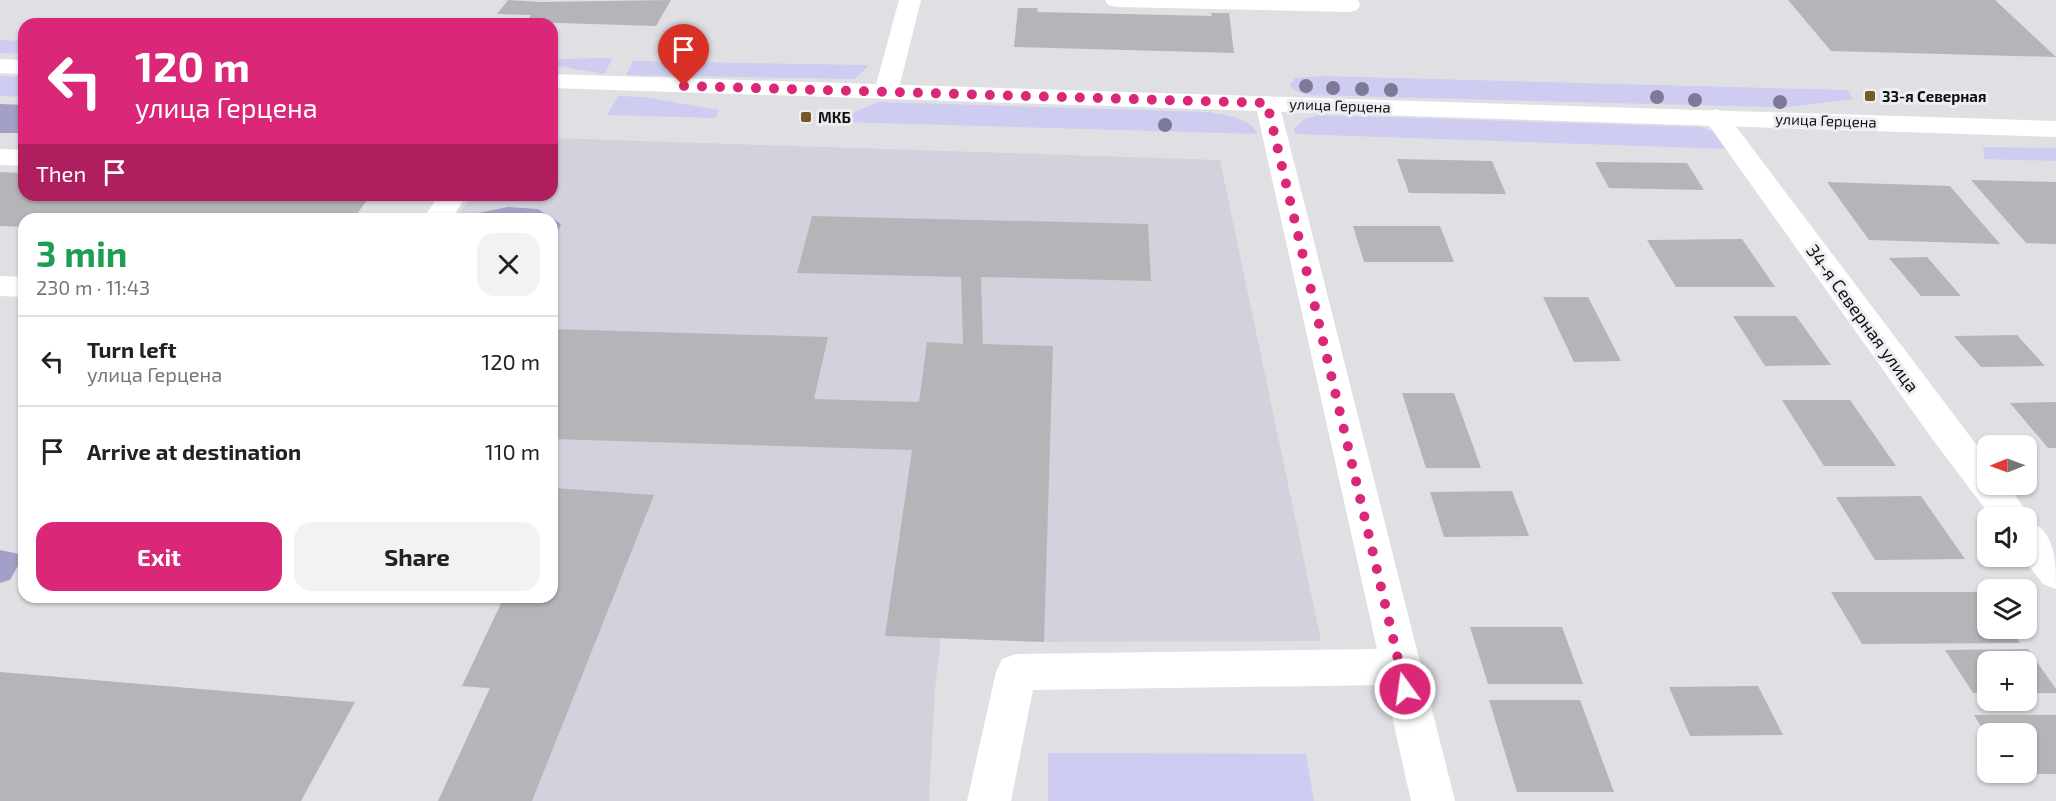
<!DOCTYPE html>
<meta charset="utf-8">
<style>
body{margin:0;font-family:"Exo 2",sans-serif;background:#f2f2f2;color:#222;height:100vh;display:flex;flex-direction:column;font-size:22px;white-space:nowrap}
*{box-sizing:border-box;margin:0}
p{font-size:20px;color:#767676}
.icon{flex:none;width:33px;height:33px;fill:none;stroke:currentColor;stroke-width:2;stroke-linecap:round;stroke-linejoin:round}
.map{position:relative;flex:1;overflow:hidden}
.details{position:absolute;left:18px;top:213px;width:540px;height:390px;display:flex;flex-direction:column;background:#fff;border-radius:18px;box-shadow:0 2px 4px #0004}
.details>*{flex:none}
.guide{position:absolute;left:18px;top:18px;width:540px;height:183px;border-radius:18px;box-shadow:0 2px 4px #0004;background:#db2777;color:#fff;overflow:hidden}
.needle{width:39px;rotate:269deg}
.tools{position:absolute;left:1977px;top:435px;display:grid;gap:12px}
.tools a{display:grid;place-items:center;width:60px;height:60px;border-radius:12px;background:#fff;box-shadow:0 2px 4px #0004;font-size:30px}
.pin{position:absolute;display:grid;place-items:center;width:51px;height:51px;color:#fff;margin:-62px -26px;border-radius:50% 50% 50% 0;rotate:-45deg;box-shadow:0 0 6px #0007}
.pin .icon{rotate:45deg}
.me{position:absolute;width:66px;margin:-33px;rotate:346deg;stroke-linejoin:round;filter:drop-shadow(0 0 4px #0008)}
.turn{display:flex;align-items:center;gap:21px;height:126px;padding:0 18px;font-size:27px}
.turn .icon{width:78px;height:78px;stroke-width:2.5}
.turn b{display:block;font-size:42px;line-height:51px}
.then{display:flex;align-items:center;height:57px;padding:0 18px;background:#0003;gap:12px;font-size:22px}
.round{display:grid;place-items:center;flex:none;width:63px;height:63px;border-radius:18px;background:#f2f2f2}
.overview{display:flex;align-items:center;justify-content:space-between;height:102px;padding:0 18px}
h1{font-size:36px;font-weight:700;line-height:45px;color:#1e9e55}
.action{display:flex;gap:12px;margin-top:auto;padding:12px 18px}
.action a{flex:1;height:69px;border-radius:18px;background:#db2777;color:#fff;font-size:24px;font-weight:700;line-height:69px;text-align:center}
.action a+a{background:#f2f2f2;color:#222}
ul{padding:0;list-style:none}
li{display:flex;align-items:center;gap:18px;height:90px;padding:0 18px;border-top:2px solid #e0e0e0}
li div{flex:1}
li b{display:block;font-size:22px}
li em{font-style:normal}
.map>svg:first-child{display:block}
.built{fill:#d2d2dd}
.green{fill:#ceccf1}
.forest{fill:#a2a0c6}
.building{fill:#b5b5b9}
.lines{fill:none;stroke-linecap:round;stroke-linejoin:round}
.minor{fill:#fff;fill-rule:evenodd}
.major{fill:#fff;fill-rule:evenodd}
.tree{fill:#7d7996}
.route{stroke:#db2777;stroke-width:10;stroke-dasharray:0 18}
.poi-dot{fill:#75592c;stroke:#eeedf1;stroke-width:2}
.labels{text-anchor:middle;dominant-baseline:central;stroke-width:6;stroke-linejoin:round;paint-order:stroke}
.far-poi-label{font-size:15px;font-weight:bold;fill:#121213;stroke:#eeedf1;text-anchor:start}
.far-street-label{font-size:15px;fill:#121213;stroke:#eeedf1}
.street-label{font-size:18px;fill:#121213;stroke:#eeedf1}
</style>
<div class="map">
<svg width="2056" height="801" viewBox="0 0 2056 801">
<rect width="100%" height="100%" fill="#e0e0e4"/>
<!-- built -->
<path class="built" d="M552 138 1220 160 1321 641 1044 642 941 638 935 688 929 801H438L490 689 462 686 502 602 491 598 467 597H552V219H453L474 195H552Z"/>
<!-- green -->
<g class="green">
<path d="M0 40 24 41V54L0 53Z"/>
<path d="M613 58 604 74 552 65V59Z"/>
<path d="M633 61 869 65 855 79 626 75Z"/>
<path d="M0 76 24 77V97L0 96Z"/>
<path d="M1322 76 1848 90 1853 99 1789 107H1771L1306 95 1294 90 1289 85 1295 78Z"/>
<path d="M618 96 644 97 719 110 716 118 607 115Z"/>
<path d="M879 102 1210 112C1228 116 1249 117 1258 134L840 122 859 110Z"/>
<path d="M1319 115 1701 127 1718 133 1729 149 1295 134 1294 129 1304 119Z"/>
<path d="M1983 147 2056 148V161L1984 159Z"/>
<path d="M1048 753 1306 754 1314 801H1048Z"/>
</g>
<!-- forest -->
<g class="forest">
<path d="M0 104 24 105V133H0Z"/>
<path d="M508 207 538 209 561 224 554 241H552V219H467L473 214Z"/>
<path d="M0 550 24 555 10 580 0 583Z"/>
</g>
<!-- building -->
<g class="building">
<path d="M508 0 541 2 671 0 656 26 526 22 531 15 497 14Z"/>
<path d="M1788 0H1995L2056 57 1831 51Z"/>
<path d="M1018 8H1038L1037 12 1212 16 1211 13H1229L1234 53 1014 47Z"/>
<path d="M1397 159 1492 161 1506 194 1409 193Z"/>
<path d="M1595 162 1687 163 1704 190 1609 188Z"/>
<path d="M0 172 24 173V195H371L353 219H24V227L0 226Z"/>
<path d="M1971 180 2056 182V244L2026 243Z"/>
<path d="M1827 182 1950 186 2000 244 1869 240Z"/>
<path d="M812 216 1148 224 1151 281 981 277 983 344 1053 346 1044 642 885 636 912 450 552 439V329L828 337 814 399 919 402 927 342 963 344 961 277 797 273Z"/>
<path d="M1353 226H1440L1454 262H1364Z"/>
<path d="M1742 239 1775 287H1676L1647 240Z"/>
<path d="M1927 257 1961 296H1921L1889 258Z"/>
<path d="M1543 297H1588L1621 361 1574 362Z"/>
<path d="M1733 316H1796L1831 365 1765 366Z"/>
<path d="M2017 335 2045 366 1981 367 1954 336Z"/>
<path d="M1402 393H1454L1481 468H1426Z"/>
<path d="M1782 400H1850L1896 466H1824Z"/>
<path d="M2056 402V448H2048L2010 403Z"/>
<path d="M555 488 654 495 532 801H438L490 688 462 686 504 597H552V495Z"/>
<path d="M1512 491 1529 536 1444 537 1430 492Z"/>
<path d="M1921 496 1965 559 1875 560 1836 497Z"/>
<path d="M1831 592H1985L1988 596V628H2010L2020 643 1862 644Z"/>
<path d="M1470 627H1562L1583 684H1488Z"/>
<path d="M2028 649 2056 689V693H2026V662H1988V693H1973L1945 650Z"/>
<path d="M0 672 355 702 301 801H0Z"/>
<path d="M1758 686 1783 735 1690 736 1669 687Z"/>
<path d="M1489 700H1580L1614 792H1517Z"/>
<path d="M1974 715H2056V774H2026V734H1988V738Z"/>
</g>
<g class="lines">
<!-- minor -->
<g class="minor">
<path d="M899 0H921L898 92 895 97 886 99 877 97 874 92Z"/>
<path d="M1105 0H1358L1360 5 1357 10 1349 12 1116 7 1108 5Z"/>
<path d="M1267 96 1276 98 1279 103 1455 801H1411L1385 685 1033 690 1011 801H967L996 672 1002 659 1016 654 1377 649 1255 103 1258 98Z"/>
<path d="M1716 109 1725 112 1988 460V484H2007L2031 518 2029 521C2056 532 2056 562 2056 589L2043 584 2021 556H2026V518H1992L1933 440 1703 117 1707 112Z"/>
<path d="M0 149 24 150V166L0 165Z"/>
<path d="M439 195H467L451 219H423Z"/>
<path d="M0 276 24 277V297L0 296Z"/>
</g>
<!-- major -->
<g class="major">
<path d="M0 59 24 60V74L0 73Z"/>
<path d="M552 74 2056 121V137L552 88Z"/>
</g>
</g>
<!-- trees -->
<g class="tree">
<circle cx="1306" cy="86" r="7"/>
<circle cx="1333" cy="88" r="7"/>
<circle cx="1362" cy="89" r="7"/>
<circle cx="1391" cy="90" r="7"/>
<circle cx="1657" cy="97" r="7"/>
<circle cx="1695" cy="100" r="7"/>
<circle cx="1780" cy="102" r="7"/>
<circle cx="1165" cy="125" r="7"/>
</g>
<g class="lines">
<!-- route -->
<path class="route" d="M684 86 1267 103 1405 689"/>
</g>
<!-- markers -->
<g class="poi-dot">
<rect x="1864" y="90" width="12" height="12" rx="3"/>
<rect x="800" y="111" width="12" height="12" rx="3"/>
</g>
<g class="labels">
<!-- far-poi labels -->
<g class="far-poi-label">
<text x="1882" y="96">33-я Северная</text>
<text x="818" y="117">МКБ</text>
</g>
<!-- far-street labels -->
<g class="far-street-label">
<text transform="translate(1340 105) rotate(2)">улица Герцена</text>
<text transform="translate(1826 120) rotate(2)">улица Герцена</text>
</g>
<!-- street labels -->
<g class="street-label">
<text transform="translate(1863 318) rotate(54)">34-я Северная улица</text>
</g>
</g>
</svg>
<div class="tools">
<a><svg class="needle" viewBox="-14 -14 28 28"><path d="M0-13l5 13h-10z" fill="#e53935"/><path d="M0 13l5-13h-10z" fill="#767676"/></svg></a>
<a><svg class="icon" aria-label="sound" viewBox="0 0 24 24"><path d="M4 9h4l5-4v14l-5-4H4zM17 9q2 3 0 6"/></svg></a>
<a><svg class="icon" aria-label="layers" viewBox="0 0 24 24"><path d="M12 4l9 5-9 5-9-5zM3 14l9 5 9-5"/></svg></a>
<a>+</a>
<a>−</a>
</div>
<div class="pin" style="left:684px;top:86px;background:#d93025"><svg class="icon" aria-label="arrive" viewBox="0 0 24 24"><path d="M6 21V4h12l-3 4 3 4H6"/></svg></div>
<svg class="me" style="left:1405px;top:689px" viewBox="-20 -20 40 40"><circle r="17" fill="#db2777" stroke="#fff" stroke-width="3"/><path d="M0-11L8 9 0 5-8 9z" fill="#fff"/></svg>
<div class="guide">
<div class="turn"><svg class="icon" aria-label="left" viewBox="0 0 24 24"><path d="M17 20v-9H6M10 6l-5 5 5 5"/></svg><div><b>120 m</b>улица Герцена</div></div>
<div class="then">Then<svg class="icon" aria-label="arrive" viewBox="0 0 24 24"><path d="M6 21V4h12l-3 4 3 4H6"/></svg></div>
</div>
<section class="details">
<div class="overview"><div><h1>3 min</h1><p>230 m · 11:43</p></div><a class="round"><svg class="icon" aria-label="close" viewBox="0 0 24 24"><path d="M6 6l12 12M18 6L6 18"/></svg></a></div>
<ul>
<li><svg class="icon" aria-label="left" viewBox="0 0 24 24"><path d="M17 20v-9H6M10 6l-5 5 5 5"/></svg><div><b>Turn left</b><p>улица Герцена</p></div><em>120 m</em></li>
<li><svg class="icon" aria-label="arrive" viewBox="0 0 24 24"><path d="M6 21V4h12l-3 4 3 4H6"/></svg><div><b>Arrive at destination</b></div><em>110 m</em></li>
</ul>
<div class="action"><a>Exit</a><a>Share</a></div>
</section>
</div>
